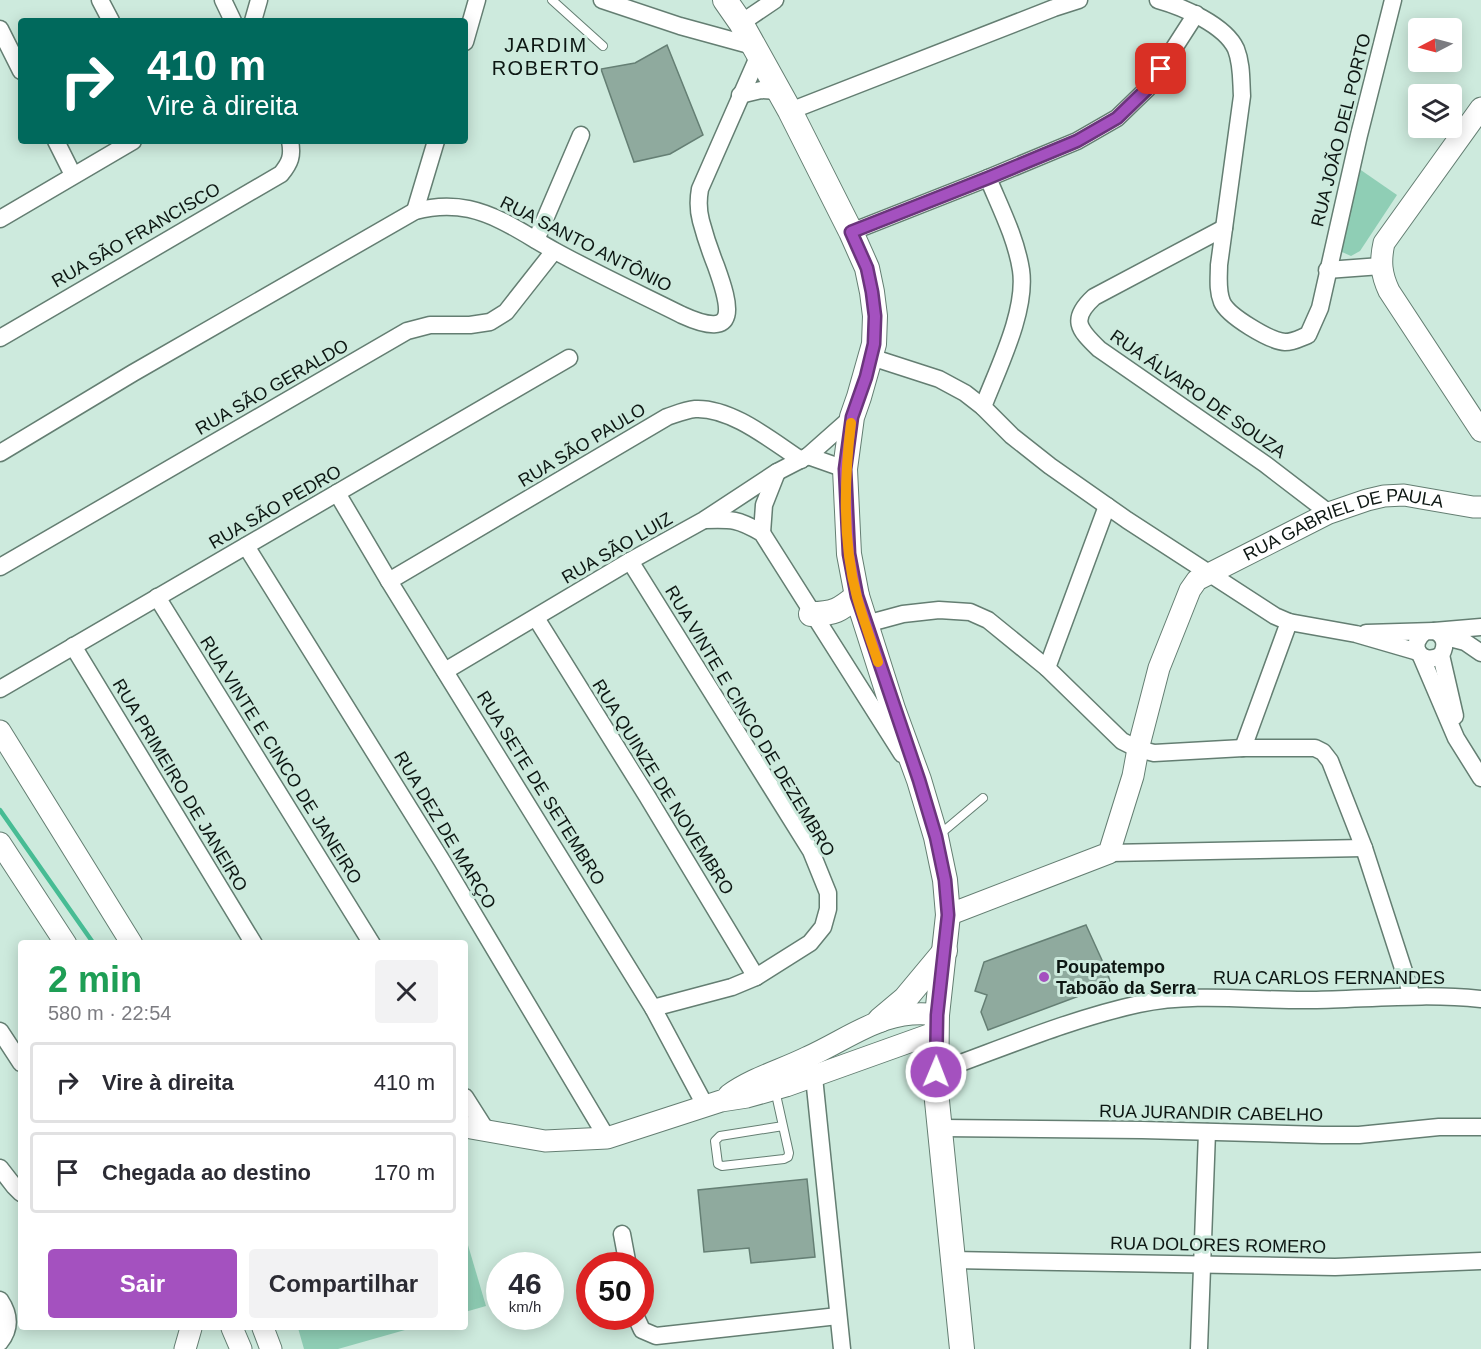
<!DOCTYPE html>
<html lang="pt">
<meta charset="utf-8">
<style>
body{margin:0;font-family:Helvetica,sans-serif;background:#f2f2f3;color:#2b2b33;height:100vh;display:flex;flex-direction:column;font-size:22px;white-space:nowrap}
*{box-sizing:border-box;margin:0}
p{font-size:20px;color:#7c7c81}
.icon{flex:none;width:33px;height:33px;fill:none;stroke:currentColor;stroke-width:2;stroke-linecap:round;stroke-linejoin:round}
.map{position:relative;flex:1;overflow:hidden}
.drawer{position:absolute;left:18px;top:940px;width:450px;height:390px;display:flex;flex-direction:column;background:#fff;border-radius:6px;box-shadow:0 3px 15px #0003}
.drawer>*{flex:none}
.top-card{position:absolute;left:18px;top:18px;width:450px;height:126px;border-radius:6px;box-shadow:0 3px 15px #0003;background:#00695c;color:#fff;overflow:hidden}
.needle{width:39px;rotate:264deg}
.buttons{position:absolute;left:1408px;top:18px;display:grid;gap:12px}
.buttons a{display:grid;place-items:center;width:54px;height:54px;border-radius:6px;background:#fff;box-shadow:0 3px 15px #0003;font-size:30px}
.speed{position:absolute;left:486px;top:1252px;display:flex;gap:12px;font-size:30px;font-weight:700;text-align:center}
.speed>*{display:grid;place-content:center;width:78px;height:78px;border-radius:50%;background:#fff;box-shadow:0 3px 15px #0003;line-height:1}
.speed small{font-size:15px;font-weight:400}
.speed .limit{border:9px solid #d22;background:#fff;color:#111}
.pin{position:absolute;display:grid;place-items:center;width:51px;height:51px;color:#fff;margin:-26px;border-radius:12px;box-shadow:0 3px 9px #0006}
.me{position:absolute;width:66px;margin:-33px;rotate:1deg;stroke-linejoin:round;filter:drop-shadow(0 0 4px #0008)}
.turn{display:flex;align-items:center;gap:21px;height:126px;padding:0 30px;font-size:27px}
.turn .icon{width:78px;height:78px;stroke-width:2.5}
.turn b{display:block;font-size:42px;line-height:51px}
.round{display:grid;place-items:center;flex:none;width:63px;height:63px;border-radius:6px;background:#f2f2f3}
.summary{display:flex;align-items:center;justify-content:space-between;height:102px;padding:0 30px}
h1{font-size:36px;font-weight:700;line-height:45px;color:#1e9e55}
.cta{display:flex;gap:12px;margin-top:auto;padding:12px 30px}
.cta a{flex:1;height:69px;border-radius:6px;background:#a451bf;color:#fff;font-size:24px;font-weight:700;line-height:69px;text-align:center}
.cta a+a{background:#f2f2f3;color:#2b2b33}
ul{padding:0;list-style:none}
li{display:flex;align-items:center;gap:18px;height:81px;margin:0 12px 9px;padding:0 18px;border:3px solid #e1e1e2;border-radius:6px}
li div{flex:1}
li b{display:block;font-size:22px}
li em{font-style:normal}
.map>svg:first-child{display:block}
.green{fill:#8fceb5}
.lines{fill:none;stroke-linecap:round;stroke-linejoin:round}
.stream{stroke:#47bc94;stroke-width:4.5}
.building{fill:#8faa9e;stroke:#657f74;stroke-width:1.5}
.service-casing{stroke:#647e72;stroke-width:10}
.minor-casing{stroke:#647e72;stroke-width:19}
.tertiary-casing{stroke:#647e72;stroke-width:23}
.secondary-casing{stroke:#647e72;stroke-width:26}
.service{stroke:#fff;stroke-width:8}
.minor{stroke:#fff;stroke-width:16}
.tertiary{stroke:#fff;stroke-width:21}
.secondary{stroke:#fff;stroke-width:24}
.route-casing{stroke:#6b357c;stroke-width:15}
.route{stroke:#a451bf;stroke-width:10}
.slow{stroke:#f59e0b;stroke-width:10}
.poi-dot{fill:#a451bf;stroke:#cdeadd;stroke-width:2}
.labels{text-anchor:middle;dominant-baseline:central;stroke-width:6;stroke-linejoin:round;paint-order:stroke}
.street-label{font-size:18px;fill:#0d1713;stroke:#cdeadd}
.poi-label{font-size:18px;font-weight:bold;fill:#0d1713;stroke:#cdeadd;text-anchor:start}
.neighbourhood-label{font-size:20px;letter-spacing:1.5px;fill:#0d1713;stroke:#cdeadd}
</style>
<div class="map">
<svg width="1481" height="1349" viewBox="0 0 1481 1349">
<rect width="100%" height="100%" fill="#cdeadd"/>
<!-- green -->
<g class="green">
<path d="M1355 166 1397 195 1360 251 1351 256 1342 252 1337 244Z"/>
<path d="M465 1235 486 1306 465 1312Z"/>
<path d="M298 1328H412L338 1349H304Z"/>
</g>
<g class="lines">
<!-- stream -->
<path class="stream" d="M0 810 94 944"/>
</g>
<!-- building -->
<g class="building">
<path d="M667 45 703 135 670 154 634 162 601 69 635 63Z"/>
<path d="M1086 925 1106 969 1111 984 988 1030 981 1012 987 995 975 991 984 962Z"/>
<path d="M807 1179 815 1257 751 1263 749 1248 704 1252 698 1190Z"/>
</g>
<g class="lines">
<!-- service casing -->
<g class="service-casing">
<g id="service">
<path d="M552 0 603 46"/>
<path d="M939 835 983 798"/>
<path d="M775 1090 789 1153 788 1157 784 1159 722 1166 718 1164 715 1141 720 1136 783 1126"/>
</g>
</g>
<!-- minor casing -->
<g class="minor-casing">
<g id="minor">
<path d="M100 0 111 21"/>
<path d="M223 0 233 21"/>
<path d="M602 0 680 26 753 46"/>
<path d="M1158 0C1183 7 1225 25 1236 49 1242 64 1241 80 1242 96L1219 265C1219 277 1217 290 1222 302 1228 316 1270 341 1285 342 1294 342 1300 338 1308 335L1320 308 1359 135 1393 0"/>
<path d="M253 21 259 0"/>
<path d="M741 23 775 0"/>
<path d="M0 29 21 71"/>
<path d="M465 42 477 0"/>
<path d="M740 95 761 90 778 91"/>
<path d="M790 111 1054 8 1079 0"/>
<path d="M56 141 73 175"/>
<path d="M415 211 436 141"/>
<path d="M0 219 133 141"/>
<path d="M1224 228 1094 297C1070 319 1078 329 1099 349L1265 464 1329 513"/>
<path d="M851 232 988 178 1077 141 1117 118 1149 87 1196 14"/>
<path d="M536 240 581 135"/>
<path d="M1327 270 1381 266"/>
<path d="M0 338 281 174C290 163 293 156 290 141"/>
<path d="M871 357 939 379 965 393 983 407 1012 436 1050 466 1127 520 1275 616 1289 622 1356 634 1418 652"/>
<path d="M983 407C998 368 1027 311 1021 270 1016 238 1000 207 988 178"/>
<path d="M0 453 133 373 415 211C434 206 450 205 469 209 501 216 527 236 555 251 597 274 640 294 682 315 741 342 730 305 716 266 710 251 705 236 701 221 698 210 698 200 700 189L758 57"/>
<path d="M808 456 845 469"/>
<path d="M337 493 389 581 653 1008 706 1107"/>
<path d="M705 520C732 519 738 519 762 533L902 754"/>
<path d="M762 533 764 505 777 472"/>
<path d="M246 546 442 861 607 1138"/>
<path d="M630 561 811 851 828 893V909L823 927 810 943 756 977 732 987 653 1008"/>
<path d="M0 567 407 331 430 325H470L490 322 506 312 554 251"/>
<path d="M389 581 667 417C676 414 685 410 695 409 731 407 772 441 801 460"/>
<path d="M157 597 372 944"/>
<path d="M536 618 647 796 756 977"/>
<path d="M866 624 903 614 939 610 970 612 988 620 1047 668 1122 741 1138 749 1154 753 1243 748H1315L1323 752 1330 761 1364 848 1412 996"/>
<path d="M1434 631 1481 627"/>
<path d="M1366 633 1434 631C1445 635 1447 645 1441 655 1422 667 1406 645 1425 632"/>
<path d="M1442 636 1465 642 1481 653"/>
<path d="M73 646 254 944"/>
<path d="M1441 655 1455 716"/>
<path d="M1421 656 1456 738 1481 778"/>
<path d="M1047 668 1107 506"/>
<path d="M445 671 630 561 704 520 777 472 808 456 852 417"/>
<path d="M0 689 569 358"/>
<path d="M1243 748 1289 622"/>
<path d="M1109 853 1364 848"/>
<path d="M0 1031 21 1063"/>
<path d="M811 1067 814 1077 842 1349"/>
<path d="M936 1072C1003 1048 1070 1019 1139 1004 1196 992 1255 1001 1312 1000 1369 999 1425 993 1481 999"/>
<path d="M465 1097 486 1130"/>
<path d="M941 1128 1142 1130 1322 1135H1359L1439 1127H1481"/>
<path d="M0 1168 14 1186 21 1193"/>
<path d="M622 1234 628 1266"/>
<path d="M953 1260 1335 1267 1481 1261"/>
<path d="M0 1300C10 1315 11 1328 0 1342"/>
<path d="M636 1317 642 1330 656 1336 838 1316"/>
<path d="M1199 1349 1207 1132"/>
</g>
</g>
<!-- tertiary casing -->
<g class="tertiary-casing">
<g id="tertiary">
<path d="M1481 108 1384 243C1380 261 1381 274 1389 291L1481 431"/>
<path d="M0 731 132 944"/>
<path d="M0 843 66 944"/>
<path id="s1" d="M948 915 1109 853 1133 776 1138 749 1159 668 1190 590 1197 580 1329 513 1367 500 1384 496 1404 495 1473 507H1481"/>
<path d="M729 1095C752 1078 782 1070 808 1057 852 1037 886 1007 937 1015"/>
<path d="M465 1127 545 1141 607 1138 721 1101 747 1097 786 1086 937 1032"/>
<path d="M232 1328 241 1349"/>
<path d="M263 1328 271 1349"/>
<path d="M185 1349 191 1328"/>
</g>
</g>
<!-- secondary casing -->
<g class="secondary-casing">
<g id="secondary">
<path d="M725 0 741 23 790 111 851 232 867 268 872 292 875 316 874 344 859 397 852 417 845 469 849 554 857 596 893 709 919 780 936 837 945 880 948 915 937 1015 936 1091 962 1349"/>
<path d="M811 614C834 614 840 610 857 596"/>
<path d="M880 1020 905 999 945 951"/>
</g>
</g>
<!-- service -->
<use href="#service" class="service"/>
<!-- minor -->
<use href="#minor" class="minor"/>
<!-- tertiary -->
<use href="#tertiary" class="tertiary"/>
<!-- secondary -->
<use href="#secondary" class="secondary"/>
</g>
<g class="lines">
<!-- route casing -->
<g class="route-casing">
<path id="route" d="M936 1072 937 1015 948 915 945 880 936 837 919 780 857 596 849 554 845 469 852 417 866 377 874 344 875 316 872 292 867 268 851 232 988 178 1077 141 1117 118 1149 87 1161 69"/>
</g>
<!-- route -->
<use href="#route" class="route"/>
<!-- slow -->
<path class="slow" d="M851 423C844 480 842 541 857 597 863 619 871 640 878 662"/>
</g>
<!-- markers -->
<circle class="poi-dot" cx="1044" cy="977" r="6"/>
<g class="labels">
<!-- street labels -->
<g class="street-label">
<text transform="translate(1341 130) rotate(-76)">RUA JOÃO DEL PORTO</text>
<text transform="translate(136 235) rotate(-30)">RUA SÃO FRANCISCO</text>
<text transform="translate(586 244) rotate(27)">RUA SANTO ANTÔNIO</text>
<text transform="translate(272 387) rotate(-30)">RUA SÃO GERALDO</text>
<text transform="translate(1198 394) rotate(35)">RUA ÁLVARO DE SOUZA</text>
<text transform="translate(582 445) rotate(-31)">RUA SÃO PAULO</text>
<text transform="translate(275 507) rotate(-30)">RUA SÃO PEDRO</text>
<text stroke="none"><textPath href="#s1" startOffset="620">RUA GABRIEL DE PAULA</textPath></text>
<text transform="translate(617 548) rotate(-30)">RUA SÃO LUIZ</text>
<text transform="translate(750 721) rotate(59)">RUA VINTE E CINCO DE DEZEMBRO</text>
<text transform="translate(281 760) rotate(58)">RUA VINTE E CINCO DE JANEIRO</text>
<text transform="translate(180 785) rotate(59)">RUA PRIMEIRO DE JANEIRO</text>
<text transform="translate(663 787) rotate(58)">RUA QUINZE DE NOVEMBRO</text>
<text transform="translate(541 788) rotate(58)">RUA SETE DE SETEMBRO</text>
<text transform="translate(445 830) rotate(59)">RUA DEZ DE MARÇO</text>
<text x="1329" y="978">RUA CARLOS FERNANDES</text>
<text transform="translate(1211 1113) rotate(1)">RUA JURANDIR CABELHO</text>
<text transform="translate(1218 1245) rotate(1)">RUA DOLORES ROMERO</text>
</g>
<!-- poi labels -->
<g class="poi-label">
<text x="1056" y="967">Poupatempo<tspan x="1056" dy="21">Taboão da Serra</tspan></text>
</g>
<!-- neighbourhood labels -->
<g class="neighbourhood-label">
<text x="546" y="45">JARDIM<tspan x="546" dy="23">ROBERTO</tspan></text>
</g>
</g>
</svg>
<div class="buttons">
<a><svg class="needle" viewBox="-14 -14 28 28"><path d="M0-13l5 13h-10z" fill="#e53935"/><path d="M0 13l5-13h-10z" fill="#7c7c81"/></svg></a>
<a><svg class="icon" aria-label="layers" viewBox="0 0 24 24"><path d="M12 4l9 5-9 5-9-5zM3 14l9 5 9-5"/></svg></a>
</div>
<div class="speed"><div>46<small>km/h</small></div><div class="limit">50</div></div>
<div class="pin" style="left:1161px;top:69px;background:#d93025"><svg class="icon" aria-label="arrive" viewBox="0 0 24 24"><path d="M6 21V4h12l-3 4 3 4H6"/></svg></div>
<svg class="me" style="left:936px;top:1072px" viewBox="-20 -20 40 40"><circle r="17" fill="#a451bf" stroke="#fff" stroke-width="3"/><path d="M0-11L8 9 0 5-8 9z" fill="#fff"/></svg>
<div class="top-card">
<div class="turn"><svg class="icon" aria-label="right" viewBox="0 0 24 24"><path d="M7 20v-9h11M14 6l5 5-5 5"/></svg><div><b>410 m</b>Vire à direita</div></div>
</div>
<section class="drawer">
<div class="summary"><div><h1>2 min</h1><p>580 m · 22:54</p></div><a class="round"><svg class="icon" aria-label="close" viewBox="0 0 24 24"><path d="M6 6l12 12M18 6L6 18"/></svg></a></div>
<ul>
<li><svg class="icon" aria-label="right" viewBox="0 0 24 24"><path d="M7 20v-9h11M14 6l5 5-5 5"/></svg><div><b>Vire à direita</b></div><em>410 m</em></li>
<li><svg class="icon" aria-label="arrive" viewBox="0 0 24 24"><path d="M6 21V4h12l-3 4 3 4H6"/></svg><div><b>Chegada ao destino</b></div><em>170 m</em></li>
</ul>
<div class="cta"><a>Sair</a><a>Compartilhar</a></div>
</section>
</div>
